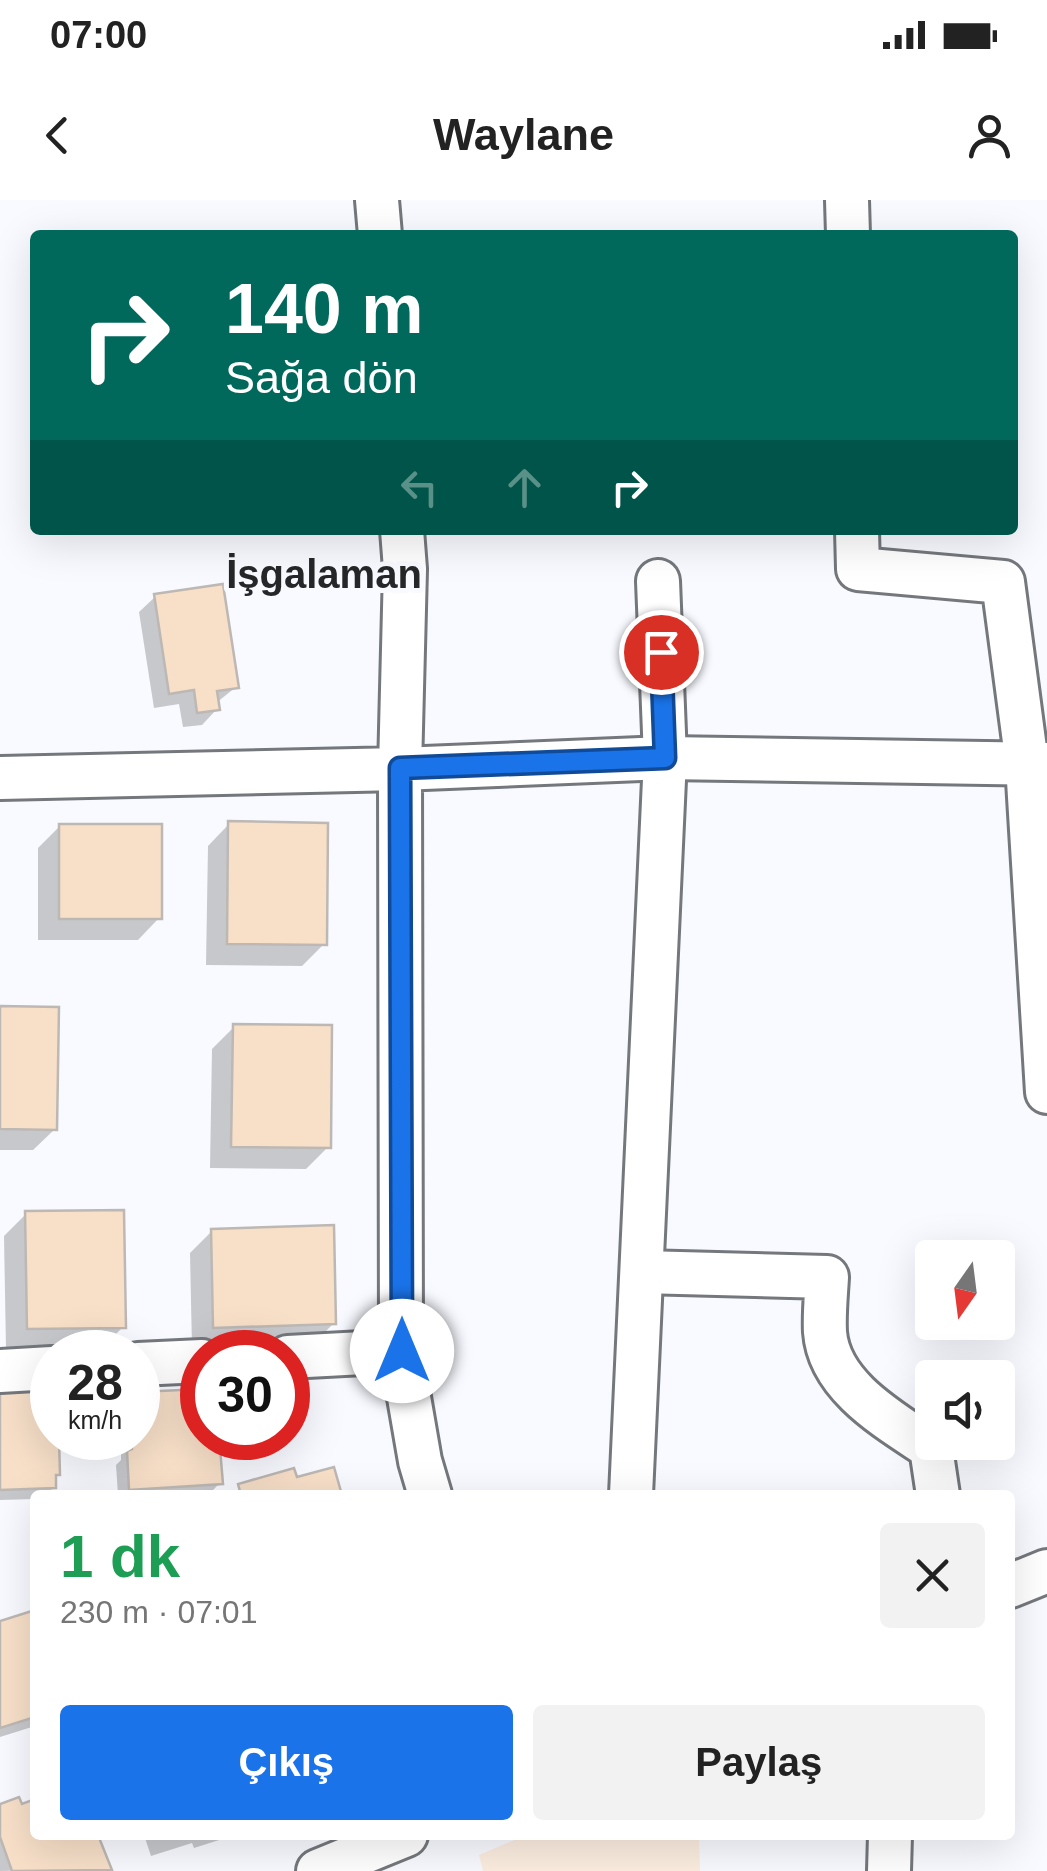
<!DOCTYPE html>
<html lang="tr">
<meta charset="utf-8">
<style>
body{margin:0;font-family:Helvetica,sans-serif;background:#f2f2f2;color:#222;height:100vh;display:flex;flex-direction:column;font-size:38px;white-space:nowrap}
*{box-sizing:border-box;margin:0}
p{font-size:32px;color:#767676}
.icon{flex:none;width:55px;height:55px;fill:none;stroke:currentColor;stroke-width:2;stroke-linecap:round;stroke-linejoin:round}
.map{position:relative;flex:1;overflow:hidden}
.drawer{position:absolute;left:30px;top:1290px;width:985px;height:350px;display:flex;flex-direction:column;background:#fff;border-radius:10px;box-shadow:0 10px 40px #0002}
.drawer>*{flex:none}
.banner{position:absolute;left:30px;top:30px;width:988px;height:305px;border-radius:10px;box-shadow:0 10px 40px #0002;background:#00695c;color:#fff;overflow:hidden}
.needle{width:65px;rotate:194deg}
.tools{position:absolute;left:915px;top:1040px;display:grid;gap:20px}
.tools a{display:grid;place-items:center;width:100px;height:100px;border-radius:10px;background:#fff;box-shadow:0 10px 40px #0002;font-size:50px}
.speed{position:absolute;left:30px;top:1130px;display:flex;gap:20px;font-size:50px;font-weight:700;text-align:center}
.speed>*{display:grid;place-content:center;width:130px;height:130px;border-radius:50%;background:#fff;box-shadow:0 10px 40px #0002;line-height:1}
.speed small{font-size:25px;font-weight:400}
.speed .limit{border:15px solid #d22;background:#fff;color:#111}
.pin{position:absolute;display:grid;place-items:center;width:85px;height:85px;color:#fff;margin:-42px;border:5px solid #fff;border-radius:50%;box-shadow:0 2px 10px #0007}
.me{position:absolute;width:110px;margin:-55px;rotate:0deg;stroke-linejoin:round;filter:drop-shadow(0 0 8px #0008)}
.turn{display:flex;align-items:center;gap:35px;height:210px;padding:0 30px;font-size:45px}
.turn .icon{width:130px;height:130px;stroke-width:2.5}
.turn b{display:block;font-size:70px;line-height:85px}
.lanes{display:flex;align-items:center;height:95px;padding:0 30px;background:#0003;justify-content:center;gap:50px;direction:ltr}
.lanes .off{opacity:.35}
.round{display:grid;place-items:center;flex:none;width:105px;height:105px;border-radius:10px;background:#f2f2f2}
.summary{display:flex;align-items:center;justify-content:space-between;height:170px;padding:0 30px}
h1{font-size:60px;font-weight:800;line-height:75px;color:#1e9e55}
.button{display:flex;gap:20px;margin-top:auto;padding:20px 30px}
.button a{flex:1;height:115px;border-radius:10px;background:#1a73e8;color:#fff;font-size:40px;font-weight:800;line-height:115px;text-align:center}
.button a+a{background:#f2f2f2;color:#222}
.status{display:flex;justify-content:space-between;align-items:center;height:70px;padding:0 50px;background:#fff;direction:ltr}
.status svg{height:28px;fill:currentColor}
header{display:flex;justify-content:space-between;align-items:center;height:130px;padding:0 30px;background:#fff;font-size:45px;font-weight:800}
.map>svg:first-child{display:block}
.education{fill:#fcede0}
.shadow{fill:#0003}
.building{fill:#f7dfc8;stroke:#bdb8b4;stroke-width:2.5}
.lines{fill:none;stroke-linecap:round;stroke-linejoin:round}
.minor-casing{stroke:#74777c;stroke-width:48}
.minor{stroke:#fff;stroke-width:42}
.route-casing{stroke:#114b97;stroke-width:25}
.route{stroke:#1a73e8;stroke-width:18}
.labels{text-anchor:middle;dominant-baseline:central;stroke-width:10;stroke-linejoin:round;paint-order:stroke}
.district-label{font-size:40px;font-weight:bold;fill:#252729;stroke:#f8faff}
</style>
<div class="status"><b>07:00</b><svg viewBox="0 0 49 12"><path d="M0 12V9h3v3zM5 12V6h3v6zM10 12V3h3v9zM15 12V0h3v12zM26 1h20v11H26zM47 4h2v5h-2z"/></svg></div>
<header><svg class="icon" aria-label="back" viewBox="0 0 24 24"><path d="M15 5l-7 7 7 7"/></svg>Waylane<svg class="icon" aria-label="person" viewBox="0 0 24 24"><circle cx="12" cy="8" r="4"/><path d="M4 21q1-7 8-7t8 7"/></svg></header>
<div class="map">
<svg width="1047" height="1671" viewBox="0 0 1047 1671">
<rect width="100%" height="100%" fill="#f8faff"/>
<!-- education -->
<path class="education" d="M526 1635H699L700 1671H483L479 1655Z"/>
<!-- shadow -->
<g class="shadow">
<path d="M155 397 236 487 216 503 217 509 202 525 183 527 179 504 154 508 139 412Z"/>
<path d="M229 624 324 744 302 766 206 765 208 646Z"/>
<path d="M60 626 159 718 138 740H38V648Z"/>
<path d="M0 809 55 929 33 950H0Z"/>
<path d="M234 827 328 947 306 969 210 968 212 849Z"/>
<path d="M26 1014 123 1127 101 1149 6 1150 4 1036Z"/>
<path d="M212 1031 334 1123 312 1145 192 1148 190 1053Z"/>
<path d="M202 1191V1238H211L220 1283 208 1295H118L116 1265 121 1260V1238H138V1195Z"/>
<path d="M0 1194 52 1206 58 1274 54 1277V1287L46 1295H35V1299L0 1300Z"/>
<path d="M35 1413V1526L0 1537V1424Z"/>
<path d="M35 1602V1635H95L109 1669 0 1671V1606L20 1607Z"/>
<path d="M144 1635H235L194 1648 192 1643 151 1656Z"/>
</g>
<!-- building -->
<g class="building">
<path d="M223 384 239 488 217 491 220 510 197 513 194 490 169 494 154 394Z"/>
<path d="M228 621 328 623 327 745 227 744Z"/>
<rect x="59" y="624" width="103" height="95"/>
<path d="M0 806 59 807 57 930 0 929Z"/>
<path d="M233 824 332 825 331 948 231 947Z"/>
<path d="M124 1010 126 1128 27 1129 25 1011Z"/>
<path d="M334 1025 336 1124 213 1128 211 1029Z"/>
<path d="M202 1189V1238H214L215 1249 220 1248 223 1284 129 1290 127 1251 132 1249V1238H138V1192Z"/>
<path d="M50 1190 52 1238H59L60 1275H56V1288L0 1290V1192Z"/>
<path d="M334 1267 342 1295H241L238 1284 294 1268 297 1277Z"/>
<path d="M35 1410V1517L0 1528V1421Z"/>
<path d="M19 1597 22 1604 35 1599V1635H98L112 1670 12 1671 0 1637V1604Z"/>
</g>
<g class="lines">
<!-- minor casing -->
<g class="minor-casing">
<g id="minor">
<path d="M377 0 380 35"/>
<path d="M847 0 848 35"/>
<path d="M857 330 858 369 1003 382 1027 564 1047 892"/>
<path d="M0 578 400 569 405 369 402 330"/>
<path d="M642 1072 827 1077C826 1095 824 1114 825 1132 829 1187 891 1221 931 1248L938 1295"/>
<path d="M288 1157 401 1151"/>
<path d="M138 1164 202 1161"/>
<path d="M0 1171 52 1168"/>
<path d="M430 1295 420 1261 401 1151 400 569 665 558 1047 564"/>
<path d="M631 1295 665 558 658 381"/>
<path d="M1010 1386 1047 1371"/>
<path d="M318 1671 406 1635"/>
<path d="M889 1671 890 1635"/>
</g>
</g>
<!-- minor -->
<use href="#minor" class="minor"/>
</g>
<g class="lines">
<!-- route casing -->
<g class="route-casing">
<path id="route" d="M402 1151 400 568 665 558 661 452"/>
</g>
<!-- route -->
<use href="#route" class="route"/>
</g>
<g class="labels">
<!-- district labels -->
<g class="district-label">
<text x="324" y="374">İşgalaman</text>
</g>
</g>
</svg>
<div class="tools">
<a><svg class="needle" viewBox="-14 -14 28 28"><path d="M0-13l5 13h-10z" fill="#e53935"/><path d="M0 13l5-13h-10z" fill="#767676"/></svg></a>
<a><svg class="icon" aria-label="sound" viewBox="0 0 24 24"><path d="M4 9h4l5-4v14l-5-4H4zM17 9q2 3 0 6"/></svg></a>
</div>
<div class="speed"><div>28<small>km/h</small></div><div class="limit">30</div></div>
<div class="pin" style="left:661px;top:452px;background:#d93025"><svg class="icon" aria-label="arrive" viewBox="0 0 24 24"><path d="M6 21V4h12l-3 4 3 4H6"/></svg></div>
<svg class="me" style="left:402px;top:1151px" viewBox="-20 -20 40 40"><circle r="19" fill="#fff"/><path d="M0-13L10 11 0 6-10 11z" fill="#1a73e8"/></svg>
<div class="banner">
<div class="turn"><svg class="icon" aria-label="right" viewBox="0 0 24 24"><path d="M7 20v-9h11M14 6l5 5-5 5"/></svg><div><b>140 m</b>Sağa dön</div></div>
<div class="lanes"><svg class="icon off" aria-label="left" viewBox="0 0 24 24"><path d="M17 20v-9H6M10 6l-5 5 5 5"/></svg><svg class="icon off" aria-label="ahead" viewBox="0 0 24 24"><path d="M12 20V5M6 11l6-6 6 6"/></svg><svg class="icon" aria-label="right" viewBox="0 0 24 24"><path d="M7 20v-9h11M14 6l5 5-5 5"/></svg></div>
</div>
<section class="drawer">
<div class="summary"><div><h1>1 dk</h1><p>230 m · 07:01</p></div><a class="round"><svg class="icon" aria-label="close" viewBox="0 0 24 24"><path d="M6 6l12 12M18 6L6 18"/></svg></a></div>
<div class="button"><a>Çıkış</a><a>Paylaş</a></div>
</section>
</div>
